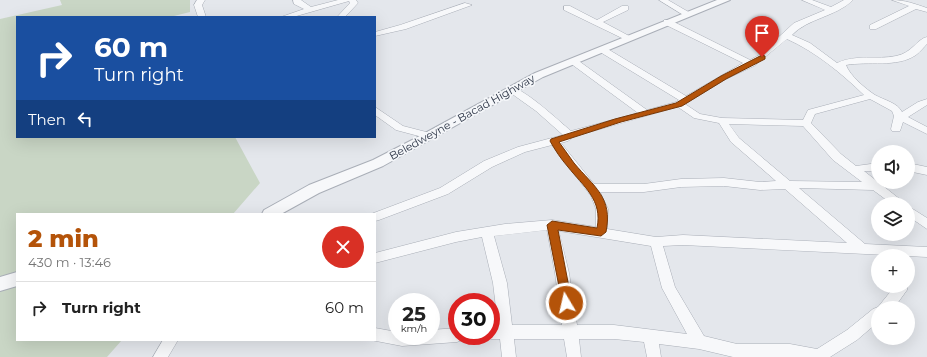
<!DOCTYPE html>
<meta charset="utf-8">
<style>
body{margin:0;font-family:Montserrat,sans-serif;background:#f6f6f6;color:#222;height:100vh;display:flex;flex-direction:column;font-size:15px;white-space:nowrap}
*{box-sizing:border-box;margin:0}
p{font-size:13px;color:#767676}
.icon{flex:none;width:22px;height:22px;fill:none;stroke:currentColor;stroke-width:2;stroke-linecap:round;stroke-linejoin:round}
.map{position:relative;flex:1;overflow:hidden}
.panel{position:absolute;left:16px;top:213px;width:360px;height:128px;display:flex;flex-direction:column;background:#fff;border-radius:0px;box-shadow:0 4px 16px #0002}
.panel>*{flex:none}
.banner{position:absolute;left:16px;top:16px;width:360px;height:122px;border-radius:0px;box-shadow:0 4px 16px #0002;background:#1a4fa0;color:#fff;overflow:hidden}
.fabs{position:absolute;left:871px;top:145px;display:grid;gap:8px}
.fabs a{display:grid;place-items:center;width:44px;height:44px;border-radius:50%;background:#fff;box-shadow:0 4px 16px #0002;font-size:20px}
.speed{position:absolute;left:388px;top:293px;display:flex;gap:8px;font-size:20px;font-weight:700;text-align:center}
.speed>*{display:grid;place-content:center;width:52px;height:52px;border-radius:50%;background:#fff;box-shadow:0 4px 16px #0002;line-height:1}
.speed small{font-size:10px;font-weight:400}
.speed .limit{border:6px solid #d22;background:#fff;color:#111}
.pin{position:absolute;display:grid;place-items:center;width:34px;height:34px;color:#fff;margin:-41px -17px;border-radius:50% 50% 50% 0;rotate:-45deg;box-shadow:0 0 4px #0007}
.pin .icon{rotate:45deg}
.me{position:absolute;width:44px;margin:-22px;rotate:351deg;stroke-linejoin:round;filter:drop-shadow(0 0 3px #0008)}
.turn{display:flex;align-items:center;gap:14px;height:84px;padding:0 12px;font-size:18px}
.turn .icon{width:52px;height:52px;stroke-width:2.5}
.turn b{display:block;font-size:28px;line-height:34px}
.then{display:flex;align-items:center;height:38px;padding:0 12px;background:#0003;gap:8px;font-size:15px}
.round{display:grid;place-items:center;flex:none;width:42px;height:42px;border-radius:21px;background:#f6f6f6}
.overview{display:flex;align-items:center;justify-content:space-between;height:68px;padding:0 12px}
h1{font-size:24px;font-weight:800;line-height:30px;color:#b45309}
ul{padding:0;list-style:none}
li{display:flex;align-items:center;gap:12px;height:52px;padding:0 12px;border-top:1px solid #e0e0e0}
li div{flex:1}
li b{display:block;font-size:15px}
li em{font-style:normal}
.map>svg:first-child{display:block}
.green{fill:#c9d6c5}
.lines{fill:none;stroke-linecap:round;stroke-linejoin:round}
.minor-casing{stroke:#a9aeb7;stroke-width:1}
.tertiary-casing{stroke:#a9aeb7;stroke-width:2}
.minor{fill:#f7f8fa;fill-rule:evenodd}
.tertiary{fill:#f7f8fa;fill-rule:evenodd}
.route{fill:#b45309;stroke:#753606}
.labels{text-anchor:middle;dominant-baseline:central;stroke-width:3.5;stroke-linejoin:round;paint-order:stroke}
.street-label{font-size:11px;fill:#2b3445;stroke:#f4f6f9}
</style>
<div class="map">
<svg width="927" height="357" viewBox="0 0 927 357">
<rect width="100%" height="100%" fill="#e4e7ec"/>
<!-- green -->
<path class="green" d="M60 0H190V12L170 17H17V137H235L260 183 233 214H17V340H122L107 357H0V19L62 5Z"/>
<g class="lines">
<!-- minor casing -->
<g class="minor-casing">
<g id="minor">
<path d="M197 0H205L202 5 206 17H198L194 5Z"/>
<path d="M293 0H301L311 7 338 0H356L358 3 345 17H337L350 3 349 1 293 17H281L304 9 294 4Z"/>
<path d="M659 0H668L692 14 685 16Z"/>
<path d="M802 0H812L831 7 844 0H853C836 17 808 18 792 35L810 43 837 63C856 54 877 60 896 56 912 53 917 39 927 37V44C924 47 920 52 916 55 897 68 868 61 846 65 850 76 866 89 875 95 884 100 898 103 902 112L918 102 927 99V105L908 117 927 127V134L903 122 900 131H892L891 129 894 116 892 111 870 99 815 114 811 123 841 154 856 166 878 163V171H864L906 204H892L873 190 799 188 865 244 927 247V257L683 245 663 246 675 287 704 336 737 344H790L817 349 847 330 873 309 878 307 895 286 908 285 907 290 894 308H878V322L857 340 830 357H733L699 349 659 344 661 357H647L644 342 614 339H579L581 357H567L564 339H514L516 357H502L500 339H491L486 336H491V325H498L493 283 482 237 456 242 375 263V253L456 232 505 224 552 220 596 227V209L591 196 552 145 525 152 492 167 448 194 379 220 375 221V214H371L440 188 484 161 518 147 563 135 536 111 508 91V87C520 84 560 122 571 131L638 113 570 63V59H576L647 110 676 102 679 100 600 52V48H606L686 96 743 63 664 24V20H670L750 60 759 55 794 23 825 10ZM787 39C816 52 841 73 864 95L808 110 803 120 722 118 700 114 685 104 726 79 754 66ZM678 107 694 118 719 123 731 142 776 181 760 182 724 178 681 179 644 184H594L561 143 568 141 573 137ZM729 124 803 126 833 160 862 182 790 181 739 138ZM724 186 760 190 785 189 847 243 683 235 656 237 607 229 608 209 600 192H644L681 187ZM547 230 555 273 562 325H512L507 283 494 236ZM559 231 651 246 662 288 687 334 614 325H577L569 273Z"/>
<path d="M892 0C905 0 915 4 927 8V12L916 9 876 29H870V25L909 6Z"/>
<path d="M465 3 472 5 406 29 375 36V32L400 25Z"/>
<path d="M564 6H570L597 20 622 6H628V10L603 22 633 38 626 40 564 10Z"/>
<path d="M375 107 403 126 434 134 435 136 430 139 396 130 375 115Z"/>
<path d="M908 163 927 167V175L908 171Z"/>
<path d="M908 206 927 218V229L908 216Z"/>
<path d="M375 328 397 332V336H431V330L457 328V336H464L462 340 457 342 402 346 371 340H375Z"/>
<path d="M163 340H178L168 357H153Z"/>
</g>
</g>
<!-- tertiary casing -->
<g class="tertiary-casing">
<g id="tertiary">
<path d="M717 0H730L543 77 383 166 319 193 281 214H262L264 210 309 185 373 160 416 138 535 73Z"/>
<path d="M17 272V286L0 291V277Z"/>
</g>
</g>
<!-- minor -->
<use href="#minor" class="minor"/>
<!-- tertiary -->
<use href="#tertiary" class="tertiary"/>
</g>
<!-- route -->
<path class="route" d="M762 55 765 56V59L726 79 682 106 621 122 559 142C564 149 569 156 574 163 594 187 613 197 606 232L601 236 558 230 572 303 570 307 566 308 563 307 547 225 552 221 597 228C603 200 583 186 568 167 561 159 555 150 550 141L551 139 615 119 676 103 721 76Z"/>
<g class="labels">
<!-- street labels -->
<g class="street-label">
<text transform="translate(462 117) rotate(-29)">Beledweyne - Bacad Highway</text>
</g>
</g>
</svg>
<div class="fabs">
<a><svg class="icon" aria-label="sound" viewBox="0 0 24 24"><path d="M4 9h4l5-4v14l-5-4H4zM17 9q2 3 0 6"/></svg></a>
<a><svg class="icon" aria-label="layers" viewBox="0 0 24 24"><path d="M12 4l9 5-9 5-9-5zM3 14l9 5 9-5"/></svg></a>
<a>+</a>
<a>−</a>
</div>
<div class="speed"><div>25<small>km/h</small></div><div class="limit">30</div></div>
<div class="pin" style="left:762px;top:57px;background:#d93025"><svg class="icon" aria-label="arrive" viewBox="0 0 24 24"><path d="M6 21V4h12l-3 4 3 4H6"/></svg></div>
<svg class="me" style="left:566px;top:303px" viewBox="-20 -20 40 40"><circle r="17" fill="#b45309" stroke="#fff" stroke-width="3"/><path d="M0-11L8 9 0 5-8 9z" fill="#fff"/></svg>
<div class="banner">
<div class="turn"><svg class="icon" aria-label="right" viewBox="0 0 24 24"><path d="M7 20v-9h11M14 6l5 5-5 5"/></svg><div><b>60 m</b>Turn right</div></div>
<div class="then">Then<svg class="icon" aria-label="left" viewBox="0 0 24 24"><path d="M17 20v-9H6M10 6l-5 5 5 5"/></svg></div>
</div>
<section class="panel">
<div class="overview"><div><h1>2 min</h1><p>430 m · 13:46</p></div><a class="round" style="background:#d93025;color:#fff"><svg class="icon" aria-label="close" viewBox="0 0 24 24"><path d="M6 6l12 12M18 6L6 18"/></svg></a></div>
<ul>
<li><svg class="icon" aria-label="right" viewBox="0 0 24 24"><path d="M7 20v-9h11M14 6l5 5-5 5"/></svg><div><b>Turn right</b></div><em>60 m</em></li>
</ul>
</section>
</div>
